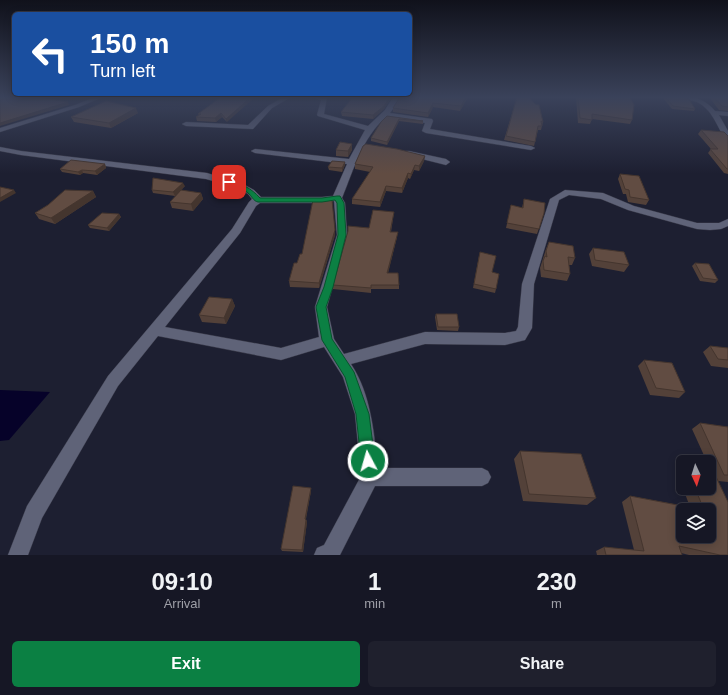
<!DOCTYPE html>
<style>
body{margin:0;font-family:Helvetica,sans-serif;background:#1f202d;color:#f1f3f6;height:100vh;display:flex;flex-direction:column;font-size:15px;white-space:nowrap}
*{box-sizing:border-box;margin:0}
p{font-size:13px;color:#9e9fa7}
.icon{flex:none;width:22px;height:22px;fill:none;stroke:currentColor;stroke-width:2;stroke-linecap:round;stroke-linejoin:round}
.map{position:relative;height:555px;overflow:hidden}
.side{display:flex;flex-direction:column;background:#161725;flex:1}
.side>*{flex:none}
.guide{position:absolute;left:12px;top:12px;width:400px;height:84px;border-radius:6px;box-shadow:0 2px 10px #0003,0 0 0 1px #353642;background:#1a4fa0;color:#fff;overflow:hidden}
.needle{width:26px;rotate:176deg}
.tools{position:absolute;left:676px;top:455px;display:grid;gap:8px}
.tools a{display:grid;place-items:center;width:40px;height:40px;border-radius:6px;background:#161725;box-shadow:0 2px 10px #0003,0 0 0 1px #353642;font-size:20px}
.pin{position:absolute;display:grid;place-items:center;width:34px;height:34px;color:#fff;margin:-17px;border-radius:8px;box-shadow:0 2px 6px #0006}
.me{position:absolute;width:44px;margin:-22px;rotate:354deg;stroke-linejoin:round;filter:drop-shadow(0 0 3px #0008)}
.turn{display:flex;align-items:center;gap:14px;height:84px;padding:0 12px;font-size:18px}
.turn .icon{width:52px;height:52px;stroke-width:2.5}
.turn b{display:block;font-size:28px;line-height:34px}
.eta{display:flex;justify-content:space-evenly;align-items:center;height:68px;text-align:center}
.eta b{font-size:24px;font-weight:700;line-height:28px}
.button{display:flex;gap:8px;margin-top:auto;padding:8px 12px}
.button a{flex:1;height:46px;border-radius:6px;background:#0b8043;color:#fff;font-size:16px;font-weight:700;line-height:46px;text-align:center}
.button a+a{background:#1f202d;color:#f1f3f6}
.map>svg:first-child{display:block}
.water{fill:#060229}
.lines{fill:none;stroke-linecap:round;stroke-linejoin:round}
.street-casing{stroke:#383948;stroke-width:1}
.street{fill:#5f6378;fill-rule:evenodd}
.wall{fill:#534139}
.shaded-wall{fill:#44352e}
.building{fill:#614c42;stroke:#44352e;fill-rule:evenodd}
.route{fill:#0b8043;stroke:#07532c}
</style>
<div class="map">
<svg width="728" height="555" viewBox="0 0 728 555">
<rect width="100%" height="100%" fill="#1d1f31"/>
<!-- water -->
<path class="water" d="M0 390 50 392 9 440 0 441Z"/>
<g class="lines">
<!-- street casing -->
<g class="street-casing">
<g id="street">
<path d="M95 97H103L79 107 0 132V128L75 105Z"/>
<path d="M284 97H291L272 108 253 129 186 126 182 124 186 122 248 125 268 106Z"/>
<path d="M312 97H327L324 114 368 126 385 110 393 97H399L397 103 390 113 432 119 433 121 430 129 531 146 535 148 531 150 426 133 422 131 425 123 386 117C362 138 354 169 342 198L345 203 347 235 327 307 334 339 344 354 425 332 505 333 516 331 518 327 522 284 550 199 565 190 603 193 634 206 697 223H719L728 219V226L721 229 710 230 697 229 628 210 601 199 569 195 559 200 534 284 532 328 525 340 505 345 425 344 351 364C371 394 374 433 378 468H482L488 471 491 477 488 483 482 486H375L340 555H314L317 548 324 545 361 476 355 414 343 377 324 347 281 360 158 336 118 386 42 518 28 555H8L27 506 108 376 232 229 249 202 252 199 248 194 237 188 206 179 21 155 0 151V147L21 151 207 173 243 184 254 190 261 197H322L333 196 347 164 255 153 251 151 255 149 349 159 365 130 318 116 317 115 321 100ZM334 201 337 235 315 307 319 337 281 348 165 327 240 233 256 206 260 203H322Z"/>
<path d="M679 97C693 95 706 100 715 111L728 112V116L719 115 728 131V139H725C717 126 712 109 697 102 691 100 684 100 679 97Z"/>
<path d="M406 151H409L446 159 450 162 446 165 406 155Z"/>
</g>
</g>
<!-- street -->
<use href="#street" class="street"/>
</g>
<!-- wall -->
<g class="wall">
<path d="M221 97 227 122 222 117 216 122 197 121 196 117 199 115 198 114Z"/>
<path d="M353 97H392L384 109 373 119 342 116 341 112Z"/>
<path d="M468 97 460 111 433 107 428 117 393 112V108Z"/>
<path d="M517 97 543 122 541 130H538L534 146 504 140Z"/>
<path d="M576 97H630L632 120 630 124 592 119 590 124 578 123Z"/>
<path d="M662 97H683L695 109 694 111 672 109Z"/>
<path d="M709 97H724L726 99 727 98V97H728V111L719 110Z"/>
<path d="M138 113 111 128 74 122 71 117Z"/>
<path d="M387 116 423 121V124L399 121 387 145 371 141V138Z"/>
<path d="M701 130 728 136V174L724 173 708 153 711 149 698 134Z"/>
<path d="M336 150H352L348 157 336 156Z"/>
<path d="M425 156 424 161 419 171 414 170 410 179 408 178 402 193 386 191 380 207 352 204V199L370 172 355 169V164Z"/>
<path d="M105 164 106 168 97 175 83 173 80 175 62 172 60 169Z"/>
<path d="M345 165 342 172 329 170 328 167Z"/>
<path d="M620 174 649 200 646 205 628 202 626 194H623L618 179Z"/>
<path d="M185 186 175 196 153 193 152 190Z"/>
<path d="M93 191 96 197 55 224 39 219 35 213 48 205Z"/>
<path d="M201 193 203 199 193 211 172 208 170 202Z"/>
<path d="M524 199 544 213 537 234 506 228 511 205 522 208Z"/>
<path d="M394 212 391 232 397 237 388 273 399 285V289H371V293L333 289V285L369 228Z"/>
<path d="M119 214 121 217 109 231 90 228 88 225Z"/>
<path d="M335 235 319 288 290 287 289 281 297 263 302 254Z"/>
<path d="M549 242 575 258 572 265H569L570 274 567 281 541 277 540 268 546 249Z"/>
<path d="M593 248 629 265 624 272 592 266 589 254Z"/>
<path d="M479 256 496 289 495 293 473 288Z"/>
<path d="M695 263 718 280 715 283 700 281 692 266Z"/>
<path d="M232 299 235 306 226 324 202 322 199 315Z"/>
<path d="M436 314 459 327 458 331 437 330 435 317Z"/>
<path d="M710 346 728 348V368L711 366 703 352Z"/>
<path d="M644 360 685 392 679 398 650 395 638 366Z"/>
<path d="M700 423 728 427V482L718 481 728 555H689L681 553 682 555H597L596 551 604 547 634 550 622 502 630 496 690 507 675 467 683 460 694 462H683V488H709V462H707L692 429Z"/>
<path d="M520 451 596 498 587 505 523 501 514 459Z"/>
<path d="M311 491 306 519 307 522 303 552 282 551 281 549Z"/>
</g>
<!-- shaded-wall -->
<g class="shaded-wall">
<path d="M251 97H255L227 122 226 119Z"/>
<path d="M390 97H392L384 109 373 119V115Z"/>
<path d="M466 97H468L460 111 461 106Z"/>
<path d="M68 102 69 105 0 126V123Z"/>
<path d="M433 103V107L428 117V113Z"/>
<path d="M136 108 138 113 111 128 109 123Z"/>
<path d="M221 113 222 117 216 122 215 118Z"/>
<path d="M399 119V121L387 145V142Z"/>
<path d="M352 144V150L348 157V151Z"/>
<path d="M425 156 424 161 419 171V166Z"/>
<path d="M345 162V165L342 172V168Z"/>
<path d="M105 164 106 168 97 175 95 171Z"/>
<path d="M415 165 414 170 410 179 411 174Z"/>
<path d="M82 170 83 173 80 175 78 172Z"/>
<path d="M408 173V178L402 193V188Z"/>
<path d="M183 183 185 186 175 196 173 192Z"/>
<path d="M386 186V191L380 207V202Z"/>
<path d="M14 190 16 193 0 202V198Z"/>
<path d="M93 191 96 197 55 224 51 218Z"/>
<path d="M201 193 203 199 193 211 191 204Z"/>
<path d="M119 214 121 217 109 231 107 228Z"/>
<path d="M335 230V235L319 288V283Z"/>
<path d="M398 232 397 237 387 277V273Z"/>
<path d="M232 299 235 306 226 324 224 318Z"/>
<path d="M311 488V491L305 522V519Z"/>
<path d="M306 520 307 522 303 552 302 550Z"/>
</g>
<!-- building -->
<g class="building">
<path d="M0 97H38L68 102 0 123Z"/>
<path d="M221 97H251L226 119 221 113 215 118 196 117 201 114H198Z"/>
<path d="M353 97H390L384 106 373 115 341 112Z"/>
<path d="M399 97H466L461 106 433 103 428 113 393 108 398 100Z"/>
<path d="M517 97H529L535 104 539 105 543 122 541 121 542 126H538L535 142 506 136Z"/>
<path d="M578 97H630L634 105 632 120 592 114V120L580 118Z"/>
<path d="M665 97H683L689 99 695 109 673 106Z"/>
<path d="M714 97H724L726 99 728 97V107L722 106Z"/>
<path d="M106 101 136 108 109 123 71 117Z"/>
<path d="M387 116 423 121 399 119 387 142 371 138 381 122Z"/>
<path d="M701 130 724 132 728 136V169H727L710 149H718Z"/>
<path d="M340 142 352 144 348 151 336 150Z"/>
<path d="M366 144 397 149 425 156 419 166 415 165 411 174 408 173 402 188 386 186 380 202 352 199 373 167 355 164 363 146Z"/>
<path d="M71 160 105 164 95 171 82 170 78 172 60 169Z"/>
<path d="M332 161 345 162 342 168 328 167Z"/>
<path d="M620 174 639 176 649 200 630 197 629 190 625 189Z"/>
<path d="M153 178 183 183 173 192 152 190Z"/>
<path d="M0 187 14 190 0 198Z"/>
<path d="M65 190 93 191 51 218 35 213 48 205Z"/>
<path d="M181 190 201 193 191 204 170 202Z"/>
<path d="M524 199 545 203 544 213 539 229 507 223 511 205 523 208Z"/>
<path d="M313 200H332L335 230 319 283 289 281 294 263H297L300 254H302Z"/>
<path d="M373 210 394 212 390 232H398L387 273H398L399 285H371V288L333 285 348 231V226L369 228Z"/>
<path d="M102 213 119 214 107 228 88 225Z"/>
<path d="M549 242 573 246 575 258 568 257 570 274 544 270 543 261 545 256 547 257 546 251Z"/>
<path d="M593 248 624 252 629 265 595 260Z"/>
<path d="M480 252 496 256 492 272 499 274 496 289 474 284Z"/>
<path d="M695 263 709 264 718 280 703 278Z"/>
<path d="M209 297 232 299 224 318 199 315Z"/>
<path d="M436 314H457L459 327H438Z"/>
<path d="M710 346 728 348V360L718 359Z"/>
<path d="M644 360 672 363 685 392 656 388Z"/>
<path d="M700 423 728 427V475H724Z"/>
<path d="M520 451 581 454 596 498 529 494Z"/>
<path d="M683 460 694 462H684Z"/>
<path d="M709 464H710L728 502V555H720L679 546 682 555H606L604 547 644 551 630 496 704 510 695 488H709ZM683 510H709V536H683Z"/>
<path d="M293 486 311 488 305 519 306 520 302 550 281 549Z"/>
</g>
<!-- sky -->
<linearGradient id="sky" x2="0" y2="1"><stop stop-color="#10111b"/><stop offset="0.56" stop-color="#3a425a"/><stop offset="1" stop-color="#3a425a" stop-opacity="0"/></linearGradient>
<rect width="728" height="174" fill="url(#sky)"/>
<!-- route -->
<path class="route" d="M229 180C242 184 251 188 260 198H322L337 196H340L344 203 346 235 333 287 326 307 332 339 354 372 369 414 375 461 373 466 368 468 363 466 361 461 356 414 345 377 322 340 316 307 324 287 338 235 337 203 335 200 322 202H258C253 201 252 196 248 193 242 188 234 186 226 184V181Z"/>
</svg>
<div class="tools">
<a><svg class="needle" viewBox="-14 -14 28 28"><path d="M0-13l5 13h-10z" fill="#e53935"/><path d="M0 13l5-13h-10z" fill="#9e9fa7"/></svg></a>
<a><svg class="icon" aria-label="layers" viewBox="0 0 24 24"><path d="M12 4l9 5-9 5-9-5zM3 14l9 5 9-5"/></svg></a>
</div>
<div class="pin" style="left:229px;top:182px;background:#d93025"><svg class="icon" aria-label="arrive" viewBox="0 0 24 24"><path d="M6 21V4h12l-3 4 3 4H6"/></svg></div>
<svg class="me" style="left:368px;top:461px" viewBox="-20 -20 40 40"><circle r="17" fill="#0b8043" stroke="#fff" stroke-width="3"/><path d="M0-11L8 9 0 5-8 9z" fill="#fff"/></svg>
<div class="guide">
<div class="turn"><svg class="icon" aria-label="left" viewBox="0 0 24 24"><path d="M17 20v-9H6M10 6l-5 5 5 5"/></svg><div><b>150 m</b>Turn left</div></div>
</div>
</div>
<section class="side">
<div class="eta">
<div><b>09:10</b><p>Arrival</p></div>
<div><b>1</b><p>min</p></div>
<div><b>230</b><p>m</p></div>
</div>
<div class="button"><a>Exit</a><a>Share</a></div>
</section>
